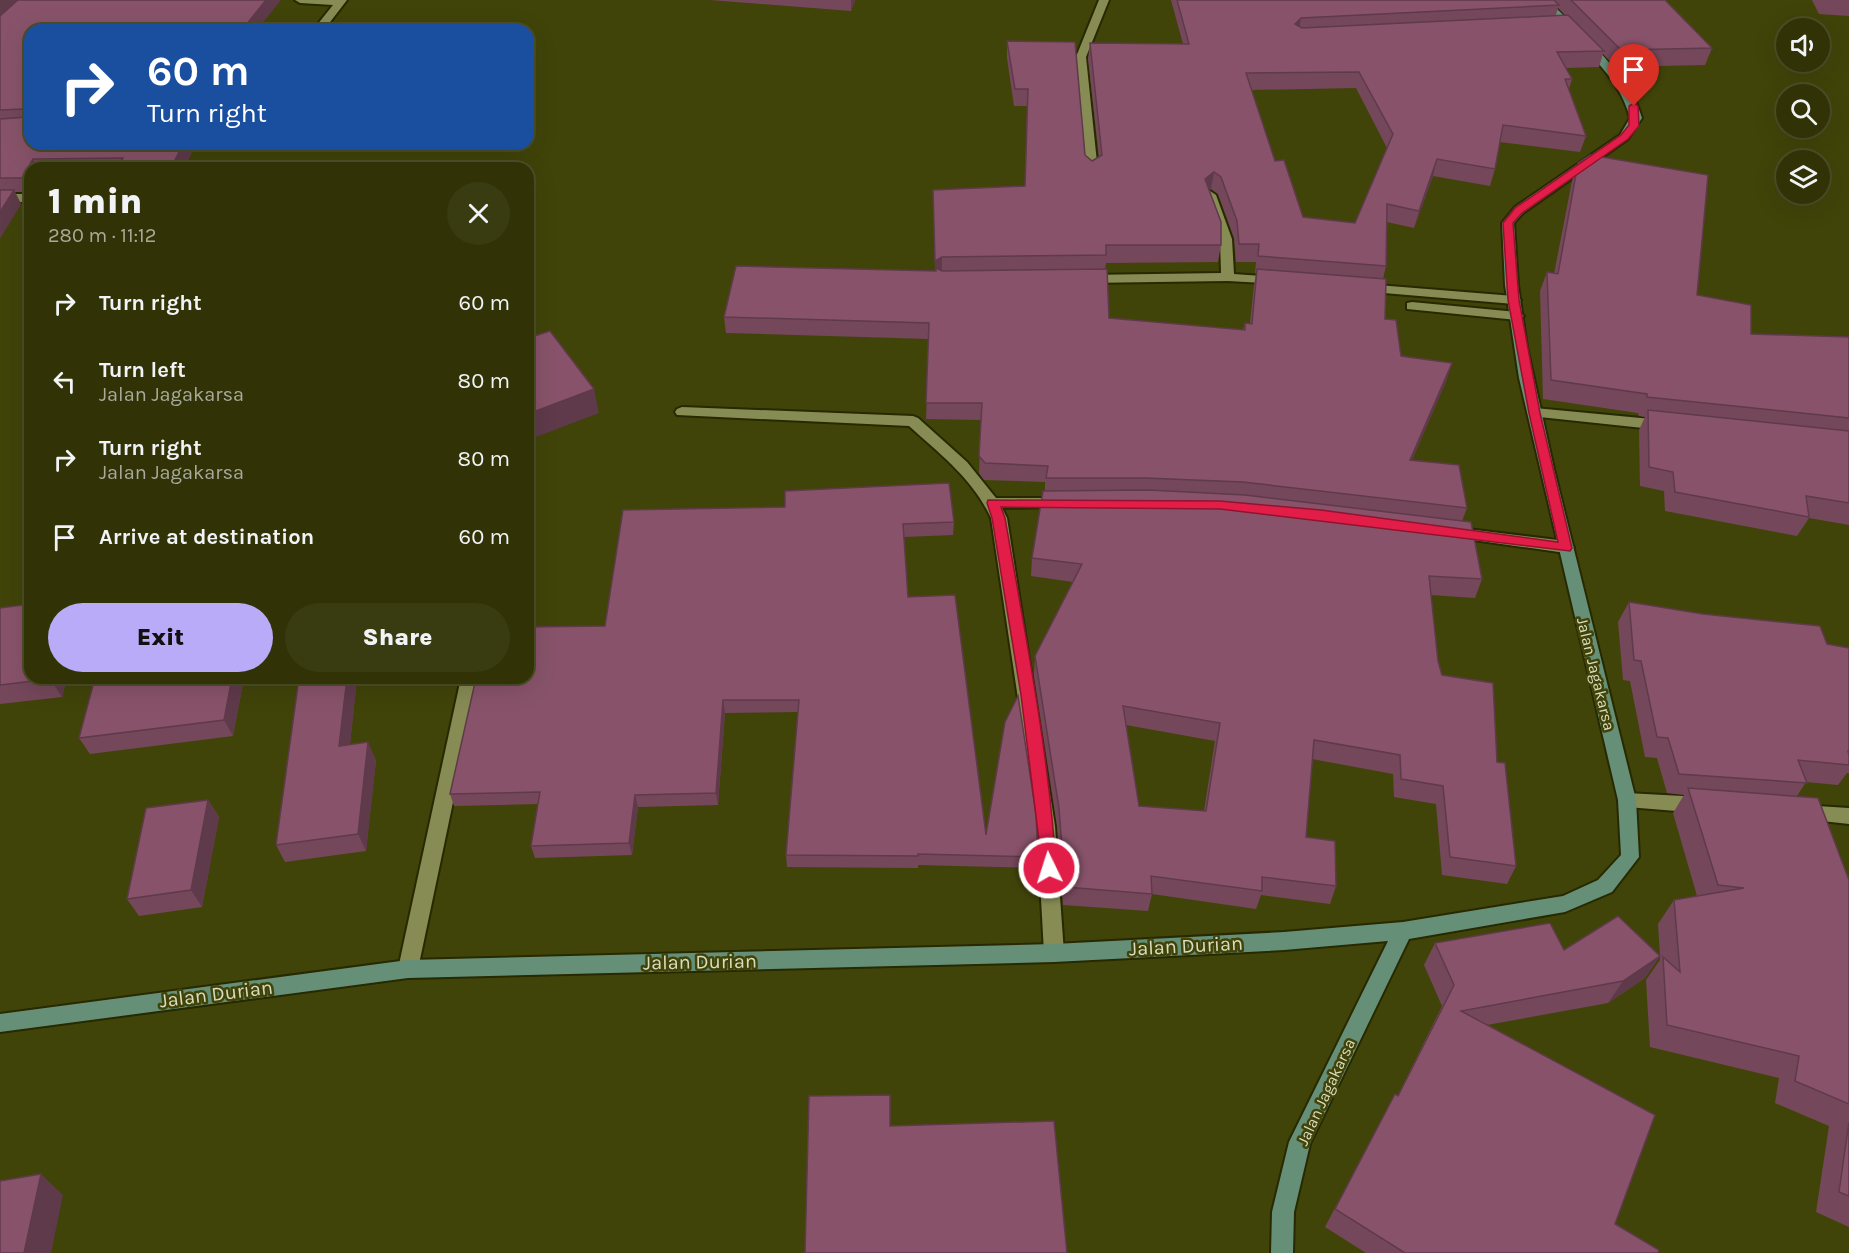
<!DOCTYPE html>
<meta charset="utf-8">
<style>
body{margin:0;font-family:Karla,sans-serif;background:#393b11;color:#f1f3f6;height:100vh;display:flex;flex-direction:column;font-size:22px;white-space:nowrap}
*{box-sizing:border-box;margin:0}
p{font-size:20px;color:#a8aa9b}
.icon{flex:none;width:33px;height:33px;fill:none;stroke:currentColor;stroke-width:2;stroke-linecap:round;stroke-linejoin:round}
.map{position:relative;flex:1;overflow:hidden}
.side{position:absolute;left:24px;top:162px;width:510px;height:522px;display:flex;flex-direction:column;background:#313307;border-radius:18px;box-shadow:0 6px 24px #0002,0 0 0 2px #4c4e28}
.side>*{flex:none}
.top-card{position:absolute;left:24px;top:24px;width:510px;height:126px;border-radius:18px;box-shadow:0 6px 24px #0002,0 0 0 2px #4c4e28;background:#1a4fa0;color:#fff;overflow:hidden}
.controls{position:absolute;left:1776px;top:18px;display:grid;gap:12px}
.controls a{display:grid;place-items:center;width:54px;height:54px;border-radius:50%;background:#313307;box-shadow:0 6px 24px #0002,0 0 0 2px #4c4e28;font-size:30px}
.pin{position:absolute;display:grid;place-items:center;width:51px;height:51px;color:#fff;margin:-62px -26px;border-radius:50% 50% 50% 0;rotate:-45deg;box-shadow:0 0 6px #0007}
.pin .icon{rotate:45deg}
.me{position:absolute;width:66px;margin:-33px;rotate:356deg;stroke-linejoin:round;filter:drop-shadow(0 0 4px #0008)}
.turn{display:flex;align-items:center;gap:21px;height:126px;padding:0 24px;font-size:27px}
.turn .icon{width:78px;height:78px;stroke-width:2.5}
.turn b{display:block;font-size:42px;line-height:51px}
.round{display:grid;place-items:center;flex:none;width:63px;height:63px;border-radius:32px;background:#393b11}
.overview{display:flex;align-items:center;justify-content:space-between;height:102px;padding:0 24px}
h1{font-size:36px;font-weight:800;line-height:45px}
.primary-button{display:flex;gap:12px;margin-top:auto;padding:12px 24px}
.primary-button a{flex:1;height:69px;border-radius:36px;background:#b9abf7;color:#111;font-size:24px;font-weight:800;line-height:69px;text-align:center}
.primary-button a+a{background:#393b11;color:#f1f3f6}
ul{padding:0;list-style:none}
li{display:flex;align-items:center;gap:18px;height:78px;padding:0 24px}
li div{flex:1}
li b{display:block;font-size:22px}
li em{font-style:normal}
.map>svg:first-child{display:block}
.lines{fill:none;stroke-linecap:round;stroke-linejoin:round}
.minor-casing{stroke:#272900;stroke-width:4}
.secondary-casing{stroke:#272900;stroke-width:4}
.minor{fill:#878b54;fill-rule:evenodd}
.secondary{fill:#668f78;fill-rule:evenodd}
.wall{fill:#75475b;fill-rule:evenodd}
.shaded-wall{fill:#5f3a4a}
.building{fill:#88536a;stroke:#5f3a4a;stroke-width:1.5;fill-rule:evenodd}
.route{fill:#e11d48;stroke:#92132f;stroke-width:1.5}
.labels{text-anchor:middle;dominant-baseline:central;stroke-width:5;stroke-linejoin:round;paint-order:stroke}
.street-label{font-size:16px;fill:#d9dcbf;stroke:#414409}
.near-street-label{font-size:20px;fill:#d9dcbf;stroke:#414409}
</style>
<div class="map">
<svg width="1849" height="1253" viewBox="0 0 1849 1253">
<rect width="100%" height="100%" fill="#414409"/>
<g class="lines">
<!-- minor casing -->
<g class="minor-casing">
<g id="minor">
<path d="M295 0H347L324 30H313L333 5 300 3Z"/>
<path d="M1099 0H1109L1086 57 1098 172 1092 176 1086 172 1076 57Z"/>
<path d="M1210 191 1216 195 1232 239 1234 274 1276 277 1283 281 1281 284 1228 281 1086 283 1079 279 1086 275 1221 273 1220 239 1204 195Z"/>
<rect x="0" y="194" width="30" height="8"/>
<path d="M1365 284 1514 296 1521 300 1514 304 1360 291V285Z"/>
<path d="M1412 302 1517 312 1524 316 1517 320 1407 309V303Z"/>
<path d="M682 407 913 416 918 418 967 462 996 498H1069L1072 502 1069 506 1064 507 1002 508 1007 518 1055 826 1064 953 1061 959 1054 962 1047 959 1044 953 1037 826 991 518C973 479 940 454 909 426L677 415 675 412 677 409Z"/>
<path d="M1535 408 1662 420 1669 425 1662 430 1530 416 1528 413 1530 410Z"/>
<path d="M1451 527 1566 541 1574 547 1566 553 1445 536 1443 532Z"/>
<path d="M461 678H479L418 969 415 975 408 978 401 975 398 969Z"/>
<path d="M1627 793 1701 797 1707 800 1710 805 1707 810 1701 813 1627 807 1621 805 1618 800 1621 795Z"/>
<path d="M1801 805 1849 808V824L1795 818 1792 813 1795 808Z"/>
</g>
</g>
<!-- secondary casing -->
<g class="secondary-casing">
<path id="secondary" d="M1537 0H1548C1579 31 1630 75 1642 118L1628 139 1523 213 1514 223 1518 285 1527 347 1554 469 1636 800 1639 857 1612 892 1565 912 1409 939 1310 1144 1294 1212 1293 1253H1271L1272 1212 1289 1142 1388 941 1284 950 1054 962 408 978 0 1032V1014L408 960 1054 944 1284 932 1403 922 1563 896 1598 880 1621 855 1618 800 1519 378 1505 285 1502 223 1515 207 1620 135 1630 118C1618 69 1567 37 1537 0Z"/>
</g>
<!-- minor -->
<use href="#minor" class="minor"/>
<!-- secondary -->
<use href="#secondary" class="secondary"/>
</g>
<!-- wall -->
<g class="wall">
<path d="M0 0 30 30 196 144 184 168H30L29 192H15L21 204 0 238Z"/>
<path d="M710 0H855L851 11Z"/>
<path d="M1171 0H1665L1712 48 1705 65 1615 67 1603 54 1599 67 1566 68 1572 79 1569 89 1586 136 1580 152 1500 142 1495 169 1490 186 1433 176 1414 228 1387 222 1386 266 1383 279 1385 319 1401 356 1447 379 1412 460 1467 508 1462 521 1482 579 1475 598 1431 595 1438 661 1442 675 1497 762 1516 866 1507 884 1442 875 1436 804 1394 797 1393 774 1312 759 1306 837 1336 886 1330 904 1261 895 1256 909 1152 894 1148 911 1063 905 1057 826 1034 675 1035 656 1073 582 1031 576 1032 558 1045 491V482L984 480 979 473 981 420 926 419 929 339 726 333 724 317 935 271 933 190 1025 186 1027 106H1014L1007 58V41L1085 155 1092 161 1099 157 1088 59 1090 43 1183 44ZM1558 8 1565 15H1556ZM1356 88 1387 148 1355 223 1303 217 1275 161 1251 90ZM1211 189 1218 194 1234 238 1236 262H1256L1255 273H1256L1254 285 1250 323H1245L1243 330 1109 318 1105 269 1106 263 1218 262 1221 245 1209 191ZM1126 725 1215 741 1204 811 1139 806Z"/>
<path d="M1812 0H1849V16L1819 14Z"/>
<path d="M1578 163 1697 295 1751 334 1849 337V525L1809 518 1797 536 1665 511 1664 491 1640 486 1639 430 1645 417 1639 416 1638 413 1543 399 1540 291 1547 272 1554 274 1572 181Z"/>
<path d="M623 510 954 522 953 535 904 537 908 597 986 835 1038 857 1037 868 918 865V868L787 867 786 855 798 712 725 713 718 805 638 807 632 855 535 858 531 846 538 804 454 806 450 794 605 626Z"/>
<path d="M1629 602 1827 644 1849 648V773H1847L1838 785 1806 782 1797 796 1849 880V1227L1816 1212 1829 1126 1775 1103 1779 1078 1650 1047 1646 980 1660 960V956L1645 978 1608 1003 1487 1025 1615 1224 1658 1253H1366L1325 1227 1395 1094 1398 1095 1442 1006 1424 965 1435 943 1660 956 1658 924 1674 900 1697 896 1673 813 1684 795 1667 793 1657 758 1645 757 1630 681 1623 680 1618 622Z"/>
<path d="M0 608 67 678 62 697 0 704Z"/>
<path d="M95 678H244L233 736 90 754 79 738Z"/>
<path d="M299 678H357L350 744 376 760 366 851 285 862 276 845Z"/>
<path d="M208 800 219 817 202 907 139 916 127 899Z"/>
</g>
<!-- shaded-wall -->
<g class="shaded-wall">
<path d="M1 0H22L0 20V1Z"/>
<path d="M266 0H281L257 30H242Z"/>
<path d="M851 0H855L851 11Z"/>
<path d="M1301 18 1298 34 1295 24Z"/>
<path d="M183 144H196L184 168H171Z"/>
<path d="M33 159 38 168H30V189L29 192 22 178Z"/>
<path d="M1437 159 1433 176 1414 228 1419 211Z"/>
<path d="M1214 172 1211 189 1202 196 1205 179Z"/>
<path d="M14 190 21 204 0 238V212Z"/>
<path d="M942 257V275L935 278V261Z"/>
<path d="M1452 363 1447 379 1405 476 1410 460Z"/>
<path d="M594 389 599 413 528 440V414Z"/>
<path d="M50 678H67L62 697 50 679Z"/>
<path d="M232 678H244L233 736 224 720Z"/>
<path d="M347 678H357L348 763 339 746Z"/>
<path d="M723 700 725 713 718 805 716 793Z"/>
<path d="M368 742 376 760 366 851 358 834Z"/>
<path d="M635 795 638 807 632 855 629 843Z"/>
<path d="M208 800 219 817 202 907 191 890Z"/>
<path d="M1660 956 1645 978 1608 1003 1623 981Z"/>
<path d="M41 1174 63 1195 51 1253H24Z"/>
</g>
<!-- building -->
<g class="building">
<path d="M18 0H266L242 30H30V144H183L171 168H117L123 158 33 159 22 178H0V119L26 117 23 109 0 110V16Z"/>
<path d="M1177 0H1554L1559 5 1301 18 1295 24 1302 28 1568 15 1604 51 1557 52 1572 79H1565L1586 136 1503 125 1495 169 1437 159 1419 211 1387 204 1386 266 1258 256 1259 244H1239L1237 221 1221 177 1214 172 1205 179 1221 222V245H1106V255L942 257 935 261 933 190 1025 186 1028 89H1015L1007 41 1075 42 1085 155 1092 161 1102 155 1090 43 1189 44ZM1359 72 1393 134 1355 223 1303 217 1284 160 1275 161 1246 73Z"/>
<path d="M1571 0H1665L1712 48 1621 50Z"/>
<path d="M1590 155 1708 175 1697 295 1751 305V334L1849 337V418L1647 397V394L1551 380 1547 272 1558 274 1578 163Z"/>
<path d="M0 190H14L0 212Z"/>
<path d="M736 266 936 271V268L942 271 1107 269 1109 318 1245 330V323L1252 324 1257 269 1386 279 1385 319 1396 320 1401 356 1452 363 1410 460 1459 465 1467 508 1243 482 1145 478H1046L1048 466 985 463 979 456 982 403H926L929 323 724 317Z"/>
<path d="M550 331 594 389 528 414V338Z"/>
<path d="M1648 410 1849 431V503L1806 496 1809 517 1675 492 1673 472 1649 467Z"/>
<path d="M949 483 954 522 903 524 908 597 955 595 986 835 1005 722 1018 696 1036 814 1038 857 918 854V856L786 855 799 700H723L716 793 635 795 629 843 531 846 540 792 450 794 476 678H528V627L605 626 623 510 785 507V491Z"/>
<path d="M1149 490 1245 495 1471 522 1482 579 1429 576 1438 661 1442 675 1493 683 1497 762 1505 763 1516 866 1450 857 1443 786 1401 779 1400 755 1314 740 1306 837 1335 841 1336 886 1262 877V891L1151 876 1152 894 1065 887 1059 808 1035 656 1082 564 1032 558 1043 491ZM1123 706 1220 723 1206 811 1139 806Z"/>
<path d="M1629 602 1703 614 1820 626 1827 644 1849 648V751H1848L1849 755V765L1798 760 1807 783 1679 774 1668 738 1657 737 1641 661 1634 660Z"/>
<path d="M30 604V678H50V679L0 685V608Z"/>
<path d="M95 678H232L224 720 79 738Z"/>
<path d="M299 678H347L339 746 368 742 358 834 276 845Z"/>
<path d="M1688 788 1818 798 1849 880V1104L1795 1081 1799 1056 1667 1025 1663 957 1680 972 1674 900 1744 888 1718 885Z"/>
<path d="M208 800 191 890 127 899 146 808Z"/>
<path d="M1618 916 1660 956 1623 981 1461 1011 1655 1115 1615 1224 1659 1250 1658 1253H1405L1335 1209 1395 1094 1398 1096 1454 985 1435 943 1550 923 1564 950Z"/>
<path d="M890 1095V1126L1054 1121 1067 1253H805L809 1096Z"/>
<path d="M1849 1122V1196L1839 1192Z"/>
<path d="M41 1174 24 1253H0V1181Z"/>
</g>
<!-- route -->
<path class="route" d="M1634 103 1638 106 1639 126 1628 139 1522 213 1513 223 1519 300 1540 413 1572 548 1570 551 1220 509 1001 507 1005 518C1025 634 1049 751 1056 868L1049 875 1043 873 1021 695 992 518 987 503 988 500 1220 501 1321 510 1558 542 1529 413 1508 300 1503 223 1515 208 1621 135 1629 125V106Z"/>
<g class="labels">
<!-- street labels -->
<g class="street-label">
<text transform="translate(1596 674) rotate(76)">Jalan Jagakarsa</text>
<text transform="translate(1326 1092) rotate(-65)">Jalan Jagakarsa</text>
</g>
<!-- near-street labels -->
<g class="near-street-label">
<text transform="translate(1186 946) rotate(-3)">Jalan Durian</text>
<text transform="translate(700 962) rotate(-1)">Jalan Durian</text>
<text transform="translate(216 994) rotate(-7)">Jalan Durian</text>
</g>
</g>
</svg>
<div class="controls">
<a><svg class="icon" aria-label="sound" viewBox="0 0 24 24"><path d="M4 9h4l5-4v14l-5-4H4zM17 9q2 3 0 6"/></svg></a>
<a><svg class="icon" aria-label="search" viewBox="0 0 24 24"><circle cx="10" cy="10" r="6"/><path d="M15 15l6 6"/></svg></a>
<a><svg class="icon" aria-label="layers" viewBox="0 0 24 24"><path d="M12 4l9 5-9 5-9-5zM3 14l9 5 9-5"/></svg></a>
</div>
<div class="pin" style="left:1634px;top:106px;background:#d93025"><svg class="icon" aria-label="arrive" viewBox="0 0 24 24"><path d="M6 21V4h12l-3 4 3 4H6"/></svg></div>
<svg class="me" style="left:1049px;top:868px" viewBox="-20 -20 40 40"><circle r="17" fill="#e11d48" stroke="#fff" stroke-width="3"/><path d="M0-11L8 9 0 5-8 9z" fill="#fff"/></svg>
<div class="top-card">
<div class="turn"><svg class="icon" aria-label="right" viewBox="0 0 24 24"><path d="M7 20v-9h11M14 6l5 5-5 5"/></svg><div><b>60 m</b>Turn right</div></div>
</div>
<section class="side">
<div class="overview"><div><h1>1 min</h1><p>280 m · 11:12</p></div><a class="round"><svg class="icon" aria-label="close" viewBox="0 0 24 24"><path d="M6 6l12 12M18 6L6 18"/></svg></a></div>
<ul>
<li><svg class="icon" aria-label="right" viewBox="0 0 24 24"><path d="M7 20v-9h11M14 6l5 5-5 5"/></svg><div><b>Turn right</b></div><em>60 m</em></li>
<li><svg class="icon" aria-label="left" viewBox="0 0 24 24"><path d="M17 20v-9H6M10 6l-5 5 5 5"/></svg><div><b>Turn left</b><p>Jalan Jagakarsa</p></div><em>80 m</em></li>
<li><svg class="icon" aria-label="right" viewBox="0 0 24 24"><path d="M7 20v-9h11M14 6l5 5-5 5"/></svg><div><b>Turn right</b><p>Jalan Jagakarsa</p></div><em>80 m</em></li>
<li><svg class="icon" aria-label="arrive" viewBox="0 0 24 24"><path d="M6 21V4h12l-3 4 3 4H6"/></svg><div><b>Arrive at destination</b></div><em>60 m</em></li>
</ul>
<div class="primary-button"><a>Exit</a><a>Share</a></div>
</section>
</div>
